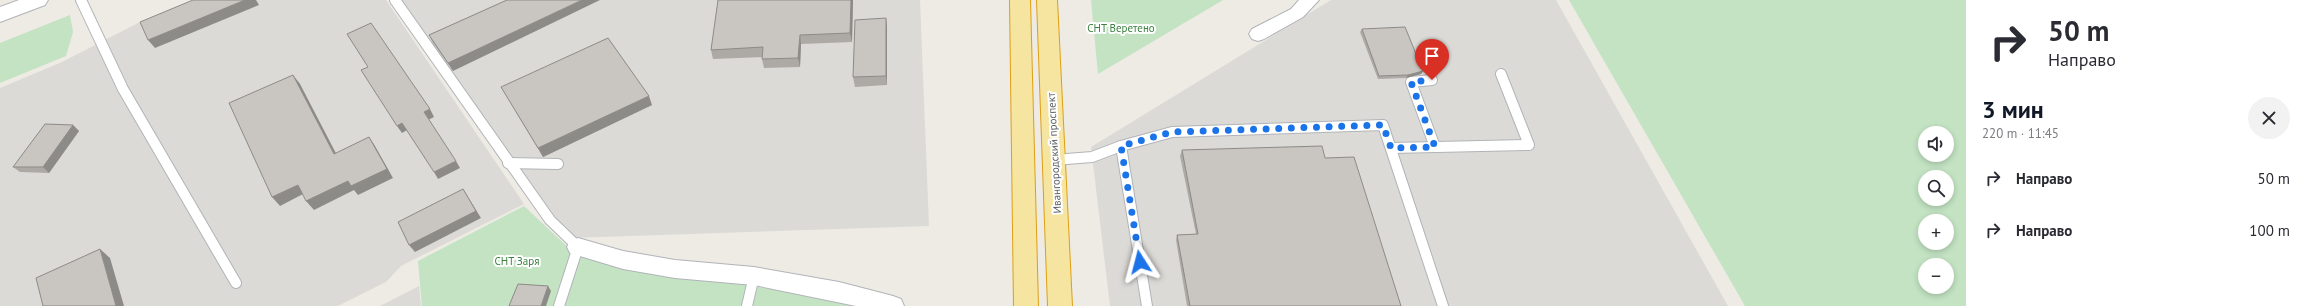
<!DOCTYPE html>
<html lang="ru">
<meta charset="utf-8">
<style>
body{margin:0;font-family:"PT Sans",sans-serif;background:#f2f2f3;color:#2b2b33;height:100vh;display:flex;flex-direction:column;font-size:15px;white-space:nowrap}
*{box-sizing:border-box;margin:0}
p{font-size:13px;color:#7c7c81}
.icon{flex:none;width:22px;height:22px;fill:none;stroke:currentColor;stroke-width:2;stroke-linecap:round;stroke-linejoin:round}
.map{position:relative;flex:1;overflow:hidden}
.drawer{display:flex;flex-direction:column;background:#fff;width:340px}
.drawer>*{flex:none}
.guide{background:#fff;color:#2b2b33;overflow:hidden}
.buttons{position:absolute;left:1918px;top:126px;display:grid;gap:8px}
.buttons a{display:grid;place-items:center;width:36px;height:36px;border-radius:50%;background:#fff;box-shadow:0 2px 6px #0003;font-size:20px}
.pin{position:absolute;display:grid;place-items:center;width:34px;height:34px;color:#fff;margin:-41px -17px;border-radius:50% 50% 50% 0;rotate:-45deg;box-shadow:0 0 4px #0007}
.pin .icon{rotate:45deg}
.me{position:absolute;width:44px;margin:-22px;rotate:351deg;stroke-linejoin:round;filter:drop-shadow(0 0 3px #0008)}
.turn{display:flex;align-items:center;gap:14px;height:84px;padding:0 16px;font-size:18px}
.turn .icon{width:52px;height:52px;stroke-width:2.5}
.turn b{display:block;font-size:28px;line-height:34px}
.round{display:grid;place-items:center;flex:none;width:42px;height:42px;border-radius:21px;background:#f2f2f3}
.overview{display:flex;align-items:center;justify-content:space-between;height:68px;padding:0 16px}
h1{font-size:24px;font-weight:600;line-height:30px;color:#111827}
ul{padding:0;list-style:none}
li{display:flex;align-items:center;gap:12px;height:52px;padding:0 16px}
li div{flex:1}
li b{display:block;font-size:15px}
li em{font-style:normal}
main{display:flex;flex:1;min-height:0}
.map>svg:first-child{display:block}
.industrial{fill:#dcdad6}
.green{fill:#c3e3c3;fill-rule:evenodd}
.lines{fill:none;stroke-linecap:round;stroke-linejoin:round}
.service-casing{stroke:#b1b4b8;stroke-width:12}
.minor-casing{stroke:#b1b4b8;stroke-width:2}
.secondary-casing{stroke:#b1b3b8;stroke-width:2}
.trunk-casing{stroke:#de9f13;stroke-width:2}
.service{stroke:#fff;stroke-width:10}
.minor{fill:#fff;fill-rule:evenodd}
.secondary{fill:#fff;fill-rule:evenodd}
.trunk{fill:#f6e4a1;fill-rule:evenodd}
.wall{fill:#adaaa6}
.shaded-wall{fill:#8d8b87}
.building{fill:#c9c6c1;stroke:#8d8b87}
.route{stroke:#1a73e8;stroke-width:7;stroke-dasharray:0 12.6}
.labels{text-anchor:middle;dominant-baseline:central;stroke-width:4;stroke-linejoin:round;paint-order:stroke}
.park-label{font-size:11px;fill:#3c8240;stroke:#fff}
.street-label{font-size:11px;fill:#5c5f63;stroke:#fff}
</style>
<main>
<div class="map">
<svg width="1966" height="306" viewBox="0 0 1966 306">
<rect width="100%" height="100%" fill="#edebe4"/>
<!-- industrial -->
<g class="industrial">
<path d="M195 0H386L524 204 401 266 386 282 338 306H0V88L62 62 138 23Z"/>
<path d="M401 0H920L929 226 571 238 544 204 460 83 450 72Z"/>
<path d="M1331 0H1556L1728 306H1110L1091 147Z"/>
<path d="M419 286 421 306H380Z"/>
</g>
<!-- green -->
<g class="green">
<path d="M1091 0H1223L1098 74Z"/>
<path d="M1569 0H1966V306H1745ZM1925 133H1947V155H1925ZM1925 177H1947V199H1925ZM1925 221H1947V243H1925ZM1925 265H1947V287H1925Z"/>
<path d="M70 15 73 32 66 56 0 83V43Z"/>
<path d="M524 206 572 251 592 260 875 306H422L418 261Z"/>
</g>
<g class="lines">
<!-- service casing -->
<g class="service-casing">
<g id="service">
<path d="M81 0 123 89 236 283"/>
<path d="M395 0 550 220 578 247 559 306"/>
<path d="M1432 80 1411 82 1435 147"/>
<path d="M1121 146 1147 306"/>
<path d="M1391 148 1529 145 1501 74"/>
<path d="M1054 160 1092 157 1121 146 1172 132 1383 125 1443 306"/>
<path d="M508 163 558 164"/>
<path d="M747 306 754 276"/>
</g>
</g>
<!-- minor casing -->
<g class="minor-casing">
<g id="minor">
<path d="M1299 0H1319L1303 17 1264 39 1258 41 1252 39 1249 34 1252 29 1291 9Z"/>
<path d="M578 238 623 251 675 260 754 267 839 282 893 296 901 299 904 306H856L754 285 675 278 623 269 570 253 567 247 570 241Z"/>
</g>
</g>
<!-- secondary casing -->
<g class="secondary-casing">
<path id="secondary" d="M19 0H48L45 5 0 22V7Z"/>
</g>
<!-- trunk casing -->
<g class="trunk-casing">
<g id="trunk">
<path d="M1010 0H1030L1038 306H1014Z"/>
<path d="M1037 0H1057L1072 306H1048Z"/>
</g>
</g>
<!-- service -->
<use href="#service" class="service"/>
<!-- minor -->
<use href="#minor" class="minor"/>
<!-- secondary -->
<use href="#secondary" class="secondary"/>
<!-- trunk -->
<use href="#trunk" class="trunk"/>
</g>
<!-- wall -->
<g class="wall">
<path d="M507 0 453 71 433 43 429 35Z"/>
<path d="M853 0 852 42 801 44 800 67 764 68 762 59 763 57 713 59 711 50Z"/>
<path d="M886 18 887 28V85L855 87 853 77Z"/>
<path d="M1362 29 1423 71 1421 74 1406 78 1378 79 1360 32Z"/>
<path d="M501 87 652 105 543 157Z"/>
<path d="M73 125 79 131 49 173 20 172 13 167Z"/>
<path d="M1182 150 1325 158 1401 306H1187L1176 240 1177 235 1196 234 1180 156Z"/>
</g>
<!-- shaded-wall -->
<g class="shaded-wall">
<path d="M245 0H256L259 5 155 48 148 40Z"/>
<path d="M582 0H600L453 71 448 63Z"/>
<path d="M851 0H853L852 42 850 33Z"/>
<path d="M886 18 887 28V85L886 76Z"/>
<path d="M800 35 801 44 800 67 798 58Z"/>
<path d="M1423 71 1421 74 1406 78 1408 75Z"/>
<path d="M293 75 300 84 341 163 334 154Z"/>
<path d="M649 96 652 105 543 157 538 148Z"/>
<path d="M430 109 434 117 428 120 424 112Z"/>
<path d="M402 123 407 130 402 133 397 126Z"/>
<path d="M73 125 79 131 49 173 43 167Z"/>
<path d="M369 137 375 146 393 178 358 195 354 190 314 210 306 201Z"/>
<path d="M456 161 460 168 438 179 434 172Z"/>
<path d="M298 185 305 193 280 206 272 197Z"/>
<path d="M463 189 481 218 415 252 409 245Z"/>
<path d="M100 249 110 258 124 306H116Z"/>
<path d="M548 286 551 291 546 306H541Z"/>
</g>
<!-- building -->
<g class="building">
<path d="M193 0H245L148 40 140 22Z"/>
<path d="M507 0H582L448 63 429 35Z"/>
<path d="M718 0H851L850 33 800 35 798 58 762 59 763 47 711 50Z"/>
<path d="M886 18V76L853 77 855 20Z"/>
<path d="M371 23 430 109 424 112 456 161 434 172 402 123 397 126 361 70 368 67 347 34Z"/>
<path d="M1405 27 1423 71 1408 75 1379 76 1362 29Z"/>
<path d="M608 38 649 96 538 148 501 87Z"/>
<path d="M293 75 334 154 369 137 387 169 351 186 348 181 306 201 298 185 272 197 229 103Z"/>
<path d="M45 124 73 125 43 167H13Z"/>
<path d="M1322 146 1325 158 1354 157 1401 306H1190L1177 235 1198 234 1182 150Z"/>
<path d="M463 189 476 211 409 245 398 222Z"/>
<path d="M100 249 116 306H43L36 278Z"/>
<path d="M518 284 548 286 541 306H509Z"/>
</g>
<g class="lines">
<!-- route -->
<path class="route" d="M1140 262 1121 146 1172 132 1383 125 1391 148 1435 147 1411 82 1432 80"/>
</g>
<g class="labels">
<!-- park labels -->
<g class="park-label">
<text x="1121" y="28">СНТ Веретено</text>
<text x="517" y="261">СНТ Заря</text>
</g>
<!-- street labels -->
<g class="street-label">
<text transform="translate(1054 153) rotate(-93)">Ивангородский проспект</text>
</g>
</g>
</svg>
<div class="buttons">
<a><svg class="icon" aria-label="sound" viewBox="0 0 24 24"><path d="M4 9h4l5-4v14l-5-4H4zM17 9q2 3 0 6"/></svg></a>
<a><svg class="icon" aria-label="search" viewBox="0 0 24 24"><circle cx="10" cy="10" r="6"/><path d="M15 15l6 6"/></svg></a>
<a>+</a>
<a>−</a>
</div>
<div class="pin" style="left:1432px;top:80px;background:#d93025"><svg class="icon" aria-label="arrive" viewBox="0 0 24 24"><path d="M6 21V4h12l-3 4 3 4H6"/></svg></div>
<svg class="me" style="left:1140px;top:262px" viewBox="-20 -20 40 40"><path d="M0-17L14 15 0 8-14 15z" fill="#1a73e8" stroke="#fff" stroke-width="4"/></svg>
</div>
<section class="drawer">
<div class="guide">
<div class="turn"><svg class="icon" aria-label="right" viewBox="0 0 24 24"><path d="M7 20v-9h11M14 6l5 5-5 5"/></svg><div><b>50 m</b>Направо</div></div>
</div>
<div class="overview"><div><h1>3 мин</h1><p>220 m · 11:45</p></div><a class="round"><svg class="icon" aria-label="close" viewBox="0 0 24 24"><path d="M6 6l12 12M18 6L6 18"/></svg></a></div>
<ul>
<li><svg class="icon" aria-label="right" viewBox="0 0 24 24"><path d="M7 20v-9h11M14 6l5 5-5 5"/></svg><div><b>Направо</b></div><em>50 m</em></li>
<li><svg class="icon" aria-label="right" viewBox="0 0 24 24"><path d="M7 20v-9h11M14 6l5 5-5 5"/></svg><div><b>Направо</b></div><em>100 m</em></li>
</ul>
</section>
</main>
